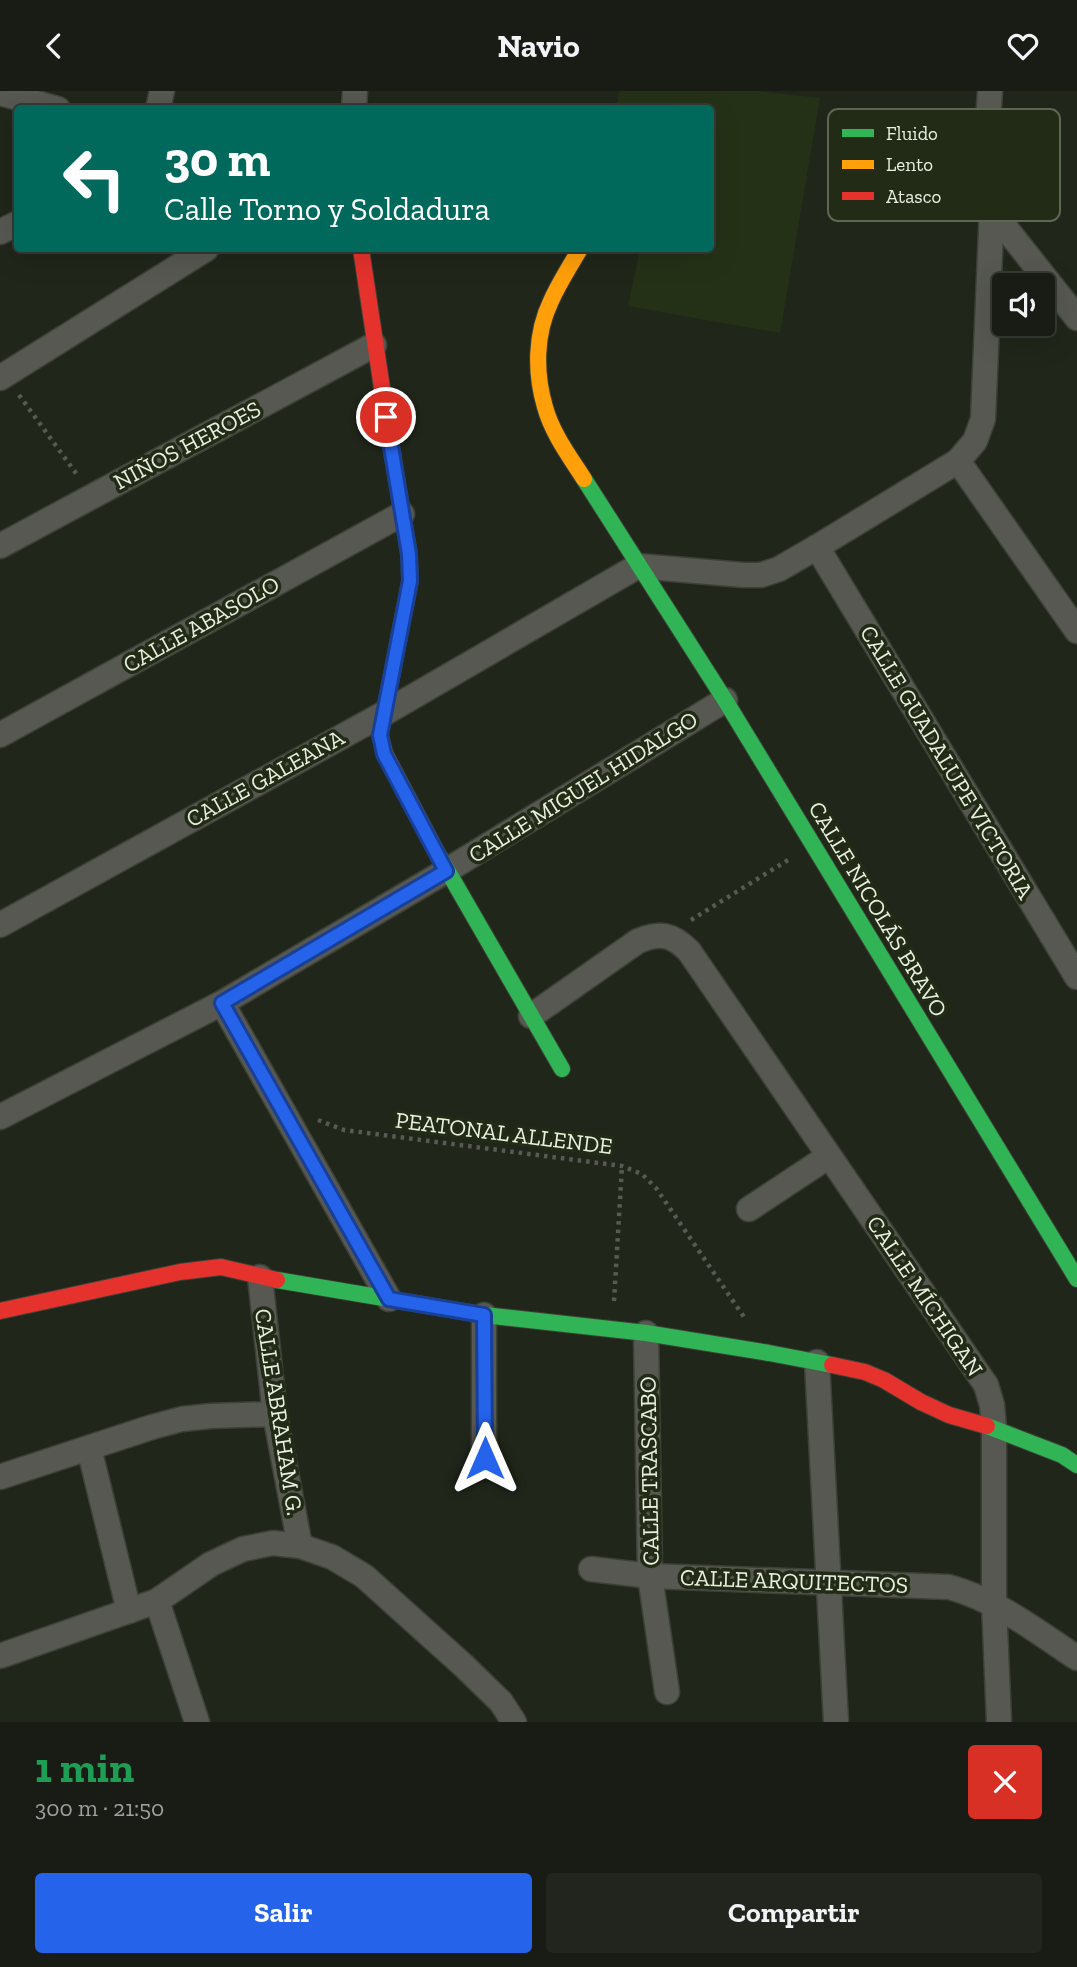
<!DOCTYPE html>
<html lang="es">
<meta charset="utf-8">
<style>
body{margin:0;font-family:"Zilla Slab",serif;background:#21251d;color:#f1f3f6;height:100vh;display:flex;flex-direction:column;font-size:26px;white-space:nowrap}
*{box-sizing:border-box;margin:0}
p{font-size:23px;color:#9fa1a0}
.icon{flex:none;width:38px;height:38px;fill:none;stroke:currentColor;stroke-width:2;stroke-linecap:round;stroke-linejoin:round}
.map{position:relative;height:1631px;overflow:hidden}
.details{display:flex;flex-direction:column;background:#181c14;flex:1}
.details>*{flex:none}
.banner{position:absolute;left:14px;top:14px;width:700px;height:147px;border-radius:7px;box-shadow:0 7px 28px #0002,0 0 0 2px #363a34;background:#00695c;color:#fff;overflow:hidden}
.fabs{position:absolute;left:992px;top:182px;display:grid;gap:14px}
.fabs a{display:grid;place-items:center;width:63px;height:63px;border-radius:7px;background:#181c14;box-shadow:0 7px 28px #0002,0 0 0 2px #363a34;font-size:35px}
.pin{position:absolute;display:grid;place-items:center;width:60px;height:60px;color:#fff;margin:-30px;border:4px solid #fff;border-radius:50%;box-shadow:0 2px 7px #0007}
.me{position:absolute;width:77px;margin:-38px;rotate:0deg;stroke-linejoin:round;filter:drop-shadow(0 0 5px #0008)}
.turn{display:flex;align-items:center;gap:24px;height:147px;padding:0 35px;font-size:32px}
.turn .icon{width:91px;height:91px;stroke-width:2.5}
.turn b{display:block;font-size:49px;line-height:60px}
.round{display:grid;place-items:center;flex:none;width:74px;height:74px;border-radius:7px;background:#21251d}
.head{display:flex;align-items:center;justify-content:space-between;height:119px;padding:0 35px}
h1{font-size:42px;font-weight:700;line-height:52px;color:#1e9e55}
.cta{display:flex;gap:14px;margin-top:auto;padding:14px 35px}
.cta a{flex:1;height:80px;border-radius:7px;background:#2563eb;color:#fff;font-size:28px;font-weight:700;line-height:80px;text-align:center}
.cta a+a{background:#21251d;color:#f1f3f6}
header{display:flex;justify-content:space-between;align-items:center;height:91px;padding:0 35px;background:#181c14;font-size:32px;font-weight:700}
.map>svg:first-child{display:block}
.built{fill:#253117}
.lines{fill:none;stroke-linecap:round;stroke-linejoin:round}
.street-casing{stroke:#3c4137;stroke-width:27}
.fast-casing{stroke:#3c4137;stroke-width:18}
.slow-casing{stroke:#3c4137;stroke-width:18}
.jam-casing{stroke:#3c4137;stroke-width:18}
.path{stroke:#585a54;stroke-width:4.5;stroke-dasharray:3.5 5;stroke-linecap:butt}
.street{stroke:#585852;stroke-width:24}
.fast{stroke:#30b455;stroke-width:16}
.slow{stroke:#ff9f0a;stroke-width:16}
.jam{stroke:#e5322d;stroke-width:16}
.route-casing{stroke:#184099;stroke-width:18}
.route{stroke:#2563eb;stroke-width:12}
.labels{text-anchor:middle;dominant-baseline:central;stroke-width:7;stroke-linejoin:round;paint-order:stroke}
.street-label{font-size:23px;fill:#e9f0e2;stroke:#212b15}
.key{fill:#212b15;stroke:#5d6652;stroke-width:2}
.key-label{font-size:19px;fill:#e9f0e2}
</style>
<header><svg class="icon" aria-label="back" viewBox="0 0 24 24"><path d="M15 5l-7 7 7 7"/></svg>Navio<svg class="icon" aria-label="heart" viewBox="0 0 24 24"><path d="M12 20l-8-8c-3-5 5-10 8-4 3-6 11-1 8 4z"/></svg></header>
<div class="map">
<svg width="1077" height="1631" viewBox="0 0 1077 1631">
<rect width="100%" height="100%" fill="#20261a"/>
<!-- built -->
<path class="built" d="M619 0H757L820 7 780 242 628 215 640 158H710V18L617 17Z"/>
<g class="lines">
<!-- street casing -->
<g class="street-casing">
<g id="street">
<path d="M990 0 985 75 986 97 992 115 1008 140 1077 227"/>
<path d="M0 2 58 18"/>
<path d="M158 18 162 0"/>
<path d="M354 18 355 0"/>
<path d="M0 141 18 132"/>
<path d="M0 287 206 158"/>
<path d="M958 370 1077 540"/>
<path d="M0 455 374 254"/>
<path d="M817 456 1077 886"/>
<path d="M0 644 402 423"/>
<path d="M0 834 383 623 638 475 743 484H761L779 478 817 456 958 370 975 350 983 328 992 115"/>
<path d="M222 912 389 1208"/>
<path d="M531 925 638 850C660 841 672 843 689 860L986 1294 992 1314 994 1337V1513L999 1631"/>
<path d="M0 1026 222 912 446 780 725 609"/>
<path d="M749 1118 829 1065"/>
<path d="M260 1186 275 1323 300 1455"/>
<path d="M484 1224V1367"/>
<path d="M646 1242 650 1485 667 1601"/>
<path d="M817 1271 836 1631"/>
<path d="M89 1357 129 1520"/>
<path d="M0 1386 152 1336 182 1328 211 1325 275 1323"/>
<path d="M591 1478 650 1485 949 1496C997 1509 1036 1540 1077 1567"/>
<path d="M157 1510 197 1631"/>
<path d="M0 1565 157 1510 211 1473 243 1458 273 1452 300 1455 332 1466 364 1485 464 1575 501 1611 514 1631"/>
</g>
</g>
<!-- fast casing -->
<g class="fast-casing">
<g id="fast">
<path d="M584 388 725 609 1077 1188"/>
<path d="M435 758 562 978"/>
<path d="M277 1189 484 1224 646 1242 769 1262 832 1274"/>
<path d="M987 1335 1062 1364 1077 1374"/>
</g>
</g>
<!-- slow casing -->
<g class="slow-casing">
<g id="slow">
<path d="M580 158C570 175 559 192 551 210 535 243 535 282 545 316 552 342 570 366 584 388"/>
<path d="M387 330 409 463 410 490 380 644 385 663 435 758"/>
</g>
</g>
<!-- jam casing -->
<g class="jam-casing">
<g id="jam">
<path d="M361 158 387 330"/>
<path d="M0 1220 180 1181 221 1176 277 1189"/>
<path d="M832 1274 865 1281 884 1289 921 1311 949 1324 987 1335"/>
</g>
</g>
<!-- path -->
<g class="path">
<path d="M19 304 78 385"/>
<path d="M691 829 788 769"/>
<path d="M318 1029 344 1039 622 1075 642 1083 656 1097 744 1226"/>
<path d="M614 1210 622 1075"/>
</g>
<!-- street -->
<use href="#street" class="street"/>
<!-- fast -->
<use href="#fast" class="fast"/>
<!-- slow -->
<use href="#slow" class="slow"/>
<!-- jam -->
<use href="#jam" class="jam"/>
</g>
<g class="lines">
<!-- route casing -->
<g class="route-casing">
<path id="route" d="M386 326 409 463 410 490 380 644 384 663 446 780 222 912 389 1208 484 1224 485 1367"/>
</g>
<!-- route -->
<use href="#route" class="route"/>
</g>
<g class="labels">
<!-- street labels -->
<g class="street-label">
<text transform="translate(187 354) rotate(-28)">NIÑOS HEROES</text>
<text transform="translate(201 533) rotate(-29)">CALLE ABASOLO</text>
<text transform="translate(947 671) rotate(59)">CALLE GUADALUPE VICTORIA</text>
<text transform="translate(265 687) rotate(-29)">CALLE GALEANA</text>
<text transform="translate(583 696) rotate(-32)">CALLE MIGUEL HIDALGO</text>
<text transform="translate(878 818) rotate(59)">CALLE NICOLÁS BRAVO</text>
<text transform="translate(504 1042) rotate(7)">PEATONAL ALLENDE</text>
<text transform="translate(925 1205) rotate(56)">CALLE MÍCHIGAN</text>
<text transform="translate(279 1321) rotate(81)">CALLE ABRAHAM G.</text>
<text transform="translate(649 1380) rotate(-91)">CALLE TRASCABO</text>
<text transform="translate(794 1490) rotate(2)">CALLE ARQUITECTOS</text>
</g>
</g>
<!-- legend -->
<rect x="828" y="18" width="232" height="112" rx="10" class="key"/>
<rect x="842" y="38" width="32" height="8" fill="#30b455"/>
<rect x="842" y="69" width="32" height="9" fill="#ff9f0a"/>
<rect x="842" y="101" width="32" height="8" fill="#e5322d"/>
<g class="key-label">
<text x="886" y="49">Fluido</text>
<text x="886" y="80">Lento</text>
<text x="886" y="112">Atasco</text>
</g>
</svg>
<div class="fabs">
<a><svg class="icon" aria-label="sound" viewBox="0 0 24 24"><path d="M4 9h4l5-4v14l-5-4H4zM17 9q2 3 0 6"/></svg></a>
</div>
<div class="pin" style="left:386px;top:326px;background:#d93025"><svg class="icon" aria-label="arrive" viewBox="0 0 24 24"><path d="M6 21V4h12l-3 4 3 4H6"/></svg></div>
<svg class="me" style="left:485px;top:1367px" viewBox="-20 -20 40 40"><path d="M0-17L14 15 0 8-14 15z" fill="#2563eb" stroke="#fff" stroke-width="4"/></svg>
<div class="banner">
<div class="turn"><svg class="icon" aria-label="left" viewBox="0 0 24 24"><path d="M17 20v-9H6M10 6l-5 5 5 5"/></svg><div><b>30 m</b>Calle Torno y Soldadura</div></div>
</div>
</div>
<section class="details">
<div class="head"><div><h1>1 min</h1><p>300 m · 21:50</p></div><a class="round" style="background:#d93025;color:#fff"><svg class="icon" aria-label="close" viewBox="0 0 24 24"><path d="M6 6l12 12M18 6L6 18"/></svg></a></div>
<div class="cta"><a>Salir</a><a>Compartir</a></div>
</section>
